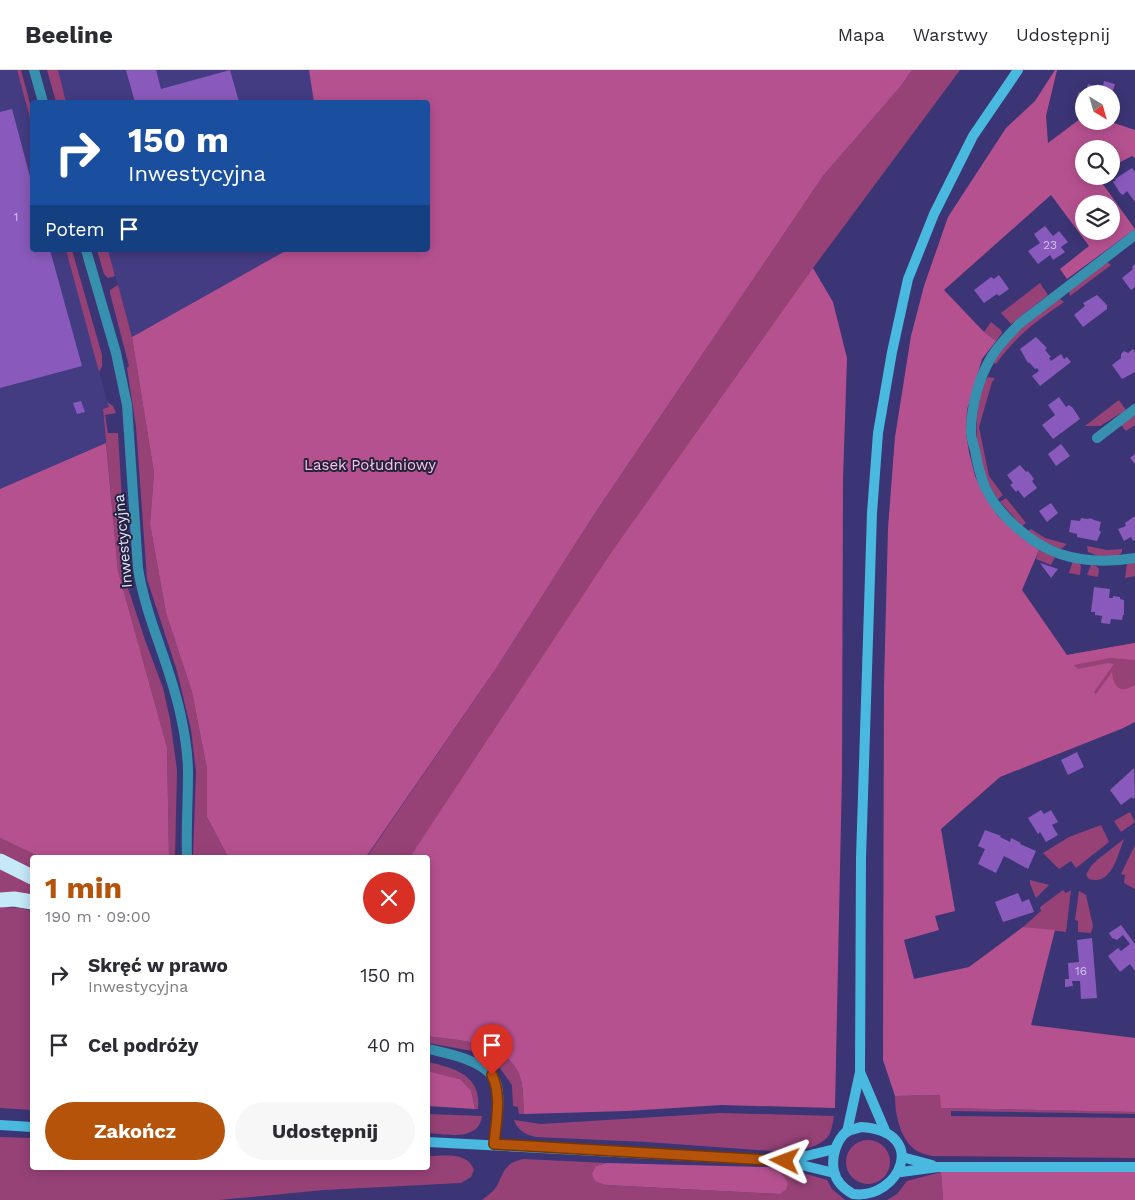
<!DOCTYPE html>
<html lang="pl">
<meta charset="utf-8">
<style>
body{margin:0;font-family:"Work Sans",sans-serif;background:#f7f7f7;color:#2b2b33;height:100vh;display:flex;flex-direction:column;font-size:19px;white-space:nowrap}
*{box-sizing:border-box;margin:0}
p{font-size:16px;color:#7c7c81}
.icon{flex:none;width:28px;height:28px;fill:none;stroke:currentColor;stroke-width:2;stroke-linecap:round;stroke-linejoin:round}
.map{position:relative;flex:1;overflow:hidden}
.panel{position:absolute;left:30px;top:785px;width:400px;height:315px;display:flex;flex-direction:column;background:#fff;border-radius:5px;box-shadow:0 2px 12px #0003}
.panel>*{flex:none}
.guide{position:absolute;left:30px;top:30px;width:400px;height:152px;border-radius:5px;box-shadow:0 2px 12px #0003;background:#1a4fa0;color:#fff;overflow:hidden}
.needle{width:32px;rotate:143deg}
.tools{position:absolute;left:1075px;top:15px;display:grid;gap:10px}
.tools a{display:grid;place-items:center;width:45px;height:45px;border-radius:50%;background:#fff;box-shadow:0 2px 12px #0003;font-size:25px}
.pin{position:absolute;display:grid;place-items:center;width:42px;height:42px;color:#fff;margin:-51px -21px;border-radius:50% 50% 50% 0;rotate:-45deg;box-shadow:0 0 5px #0007}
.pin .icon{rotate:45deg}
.me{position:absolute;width:55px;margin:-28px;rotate:273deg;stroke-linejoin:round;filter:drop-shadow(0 0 4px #0008)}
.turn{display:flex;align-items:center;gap:18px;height:105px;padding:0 15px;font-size:22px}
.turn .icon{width:65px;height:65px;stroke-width:2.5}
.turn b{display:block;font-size:35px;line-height:42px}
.then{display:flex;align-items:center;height:48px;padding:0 15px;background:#0003;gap:10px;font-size:19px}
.round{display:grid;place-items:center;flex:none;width:52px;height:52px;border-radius:26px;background:#f7f7f7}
.overview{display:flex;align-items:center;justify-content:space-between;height:85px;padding:0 15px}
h1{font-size:30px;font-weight:700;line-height:38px;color:#b45309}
.button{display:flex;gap:10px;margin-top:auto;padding:10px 15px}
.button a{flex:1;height:58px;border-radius:30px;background:#b45309;color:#fff;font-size:20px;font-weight:700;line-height:58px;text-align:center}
.button a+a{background:#f7f7f7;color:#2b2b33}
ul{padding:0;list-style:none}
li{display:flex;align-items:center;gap:15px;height:70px;padding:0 15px}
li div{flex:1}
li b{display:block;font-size:19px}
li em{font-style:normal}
header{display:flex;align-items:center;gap:30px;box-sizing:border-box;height:70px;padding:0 25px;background:#fff;border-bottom:1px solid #e1e1e2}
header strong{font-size:24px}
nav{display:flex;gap:28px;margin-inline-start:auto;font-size:18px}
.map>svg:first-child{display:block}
.built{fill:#433c83}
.green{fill:#974277}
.forest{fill:#b65190;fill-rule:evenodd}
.building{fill:#895abb}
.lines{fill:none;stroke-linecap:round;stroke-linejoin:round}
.street{stroke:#3890af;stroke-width:10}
.secondary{stroke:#49b9e0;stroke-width:10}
.highway{stroke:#c5e9f7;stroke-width:15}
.route-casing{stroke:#753606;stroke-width:12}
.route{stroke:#b45309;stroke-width:9}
.labels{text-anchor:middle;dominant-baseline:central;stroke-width:4;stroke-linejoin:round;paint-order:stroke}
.number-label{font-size:12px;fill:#cec3ed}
.park-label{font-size:15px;fill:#fac5e2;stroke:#24223f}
.street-label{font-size:15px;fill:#e5e6fe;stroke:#24223f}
</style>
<header>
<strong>Beeline</strong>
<nav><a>Mapa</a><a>Warstwy</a><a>Udostępnij</a></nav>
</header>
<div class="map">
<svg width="1135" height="1130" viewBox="0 0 1135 1130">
<rect width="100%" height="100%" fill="#3b3575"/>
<!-- built -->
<g class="built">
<path d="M0 0H17L32 56V180H66L109 338 103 339 106 373 0 419Z"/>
<path d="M57 0H312L317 32H66Z"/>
<path d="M108 180H287L132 267Z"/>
</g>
<!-- green -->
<g class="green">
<path d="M17 0H21L32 41V56Z"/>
<path d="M47 0H58L66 32H56Z"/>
<path d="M912 0H960L813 198 410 787 366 788 497 597 595 443 823 106 900 17Z"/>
<path d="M66 180H72L102 285V296L99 302Z"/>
<path d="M97 180H108L115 206 108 208 104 204Z"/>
<path d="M1107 192 1111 195 1070 226 1069 221Z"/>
<path d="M1040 213 1048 225 1011 254 1001 243Z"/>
<path d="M118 215 132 267 154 403 150 454 166 543 192 622 207 699V747L228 787H193L196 701 191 660 177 601 147 509 136 357 127 298 129 296 110 223V220Z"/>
<path d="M1059 228 1064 232C1035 252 1017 265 996 294L992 292C1008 265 1035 247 1059 228Z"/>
<path d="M991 252 1001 260 1002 263 996 271 984 262Z"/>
<path d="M988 307 995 308 992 312 979 357 989 406 1003 425 998 429C978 401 973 365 979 332 980 324 983 313 988 307Z"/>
<path d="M1119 330 1126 340 1100 356H1085Z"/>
<path d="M107 332 113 336 116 343 105 345 108 363H118L127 515 145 570 163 618 170 649 177 700 175 787H169L167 677 118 501 103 339 109 337Z"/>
<path d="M1135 345V355L1126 361 1121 355Z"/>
<path d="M1006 428 1026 453 1022 456 1000 432Z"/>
<path d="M1031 459 1045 468 1067 474 1061 479 1039 470 1028 461Z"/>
<path d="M1087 476 1107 480 1122 479V482L1118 486H1098L1088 482Z"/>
<path d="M1039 480 1055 487 1051 495 1036 489Z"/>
<path d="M1073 491 1079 493 1081 496 1080 505 1069 503Z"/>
<path d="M1135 492V506L1125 508 1127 494Z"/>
<path d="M1091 495 1096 496 1099 499 1098 507 1087 505Z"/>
<path d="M1135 573V652L1121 659 1067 585Z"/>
<path d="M1130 742 1135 752 1121 762 1114 751Z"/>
<path d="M1101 755 1109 772 1076 798 1071 791 1059 799 1043 783 1069 767Z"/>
<path d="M0 768 40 787 32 788V799L0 783Z"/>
<path d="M1124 769C1117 786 1112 816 1089 809L1086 805 1091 796 1097 790Z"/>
<path d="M1135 775V819L1124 813 1125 805 1121 804Z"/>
<path d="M0 799 32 814V825L0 824Z"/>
<path d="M1030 810 1049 815 1036 828 1030 814Z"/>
<path d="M1063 820 1066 823 1071 820 1066 862 1023 857 1041 841 1040 837Z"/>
<path d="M1079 821 1086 825 1093 856 1091 863 1078 862V851L1075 850Z"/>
<path d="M3 837 21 838 32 841V1040L0 1038V838Z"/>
<path d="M428 966C458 971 502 970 518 1002 524 1014 523 1031 524 1044H519L518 1037 513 1036 512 1015 494 990 478 982 428 973Z"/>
<path d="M428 992C454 998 482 1005 478 1039H475L471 1020 460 1009 428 1001Z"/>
<path d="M941 1025V1038L1135 1042V1044L951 1041V1046L1135 1048V1088L932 1086C927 1085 921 1083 917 1081 900 1070 895 1044 895 1026Z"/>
<path d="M721 1043 834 1046C833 1051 832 1060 829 1065 820 1078 800 1080 786 1082L646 1072 536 1067C526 1065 517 1060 514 1050L541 1054Z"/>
<path d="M428 1044 482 1046C479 1072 445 1064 428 1063Z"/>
<path d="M0 1067 32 1068V1098H428V1086C443 1086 468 1081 474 1100L471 1107 461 1113 324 1120 219 1130H0Z"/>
<circle cx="868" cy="1092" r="22"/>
<path d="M524 1089 607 1093 596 1096 606 1115 780 1124 786 1120 781 1103 767 1097 788 1099 827 1110 832 1119 845 1130H482C487 1126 493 1122 497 1116 504 1102 505 1092 524 1089Z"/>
<path d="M941 1102 943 1130H887L897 1124 907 1111Z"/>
</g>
<!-- forest -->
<g class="forest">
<path d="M309 0H912L900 17 823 106 595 443 497 597 366 787H228L207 747V699L192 622 166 543 150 454 154 403 132 267 287 180H428V32H314Z"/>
<path d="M1055 0H1057L1046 46 1048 73 1084 46V51H1108L1135 60V88L1132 86 1111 97V79H1084V106H1097L1135 159 1067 209 1060 199 1089 176 1051 125 944 220 984 262 996 271 982 289 967 340 966 364 969 382 975 406 985 427 998 446 1022 468 1039 480 1022 520 1067 585 1135 573V590L1110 588 1074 595 1078 599 1108 593 1114 594 1094 622 1096 624 1112 602C1114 618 1120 624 1135 615V652L1121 659 1000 707 941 759 955 841 935 846 939 860 904 870 914 909 969 897 1023 857 1055 860 1031 955 1135 968V1042L941 1038 940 1025 895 1026 883 990 884 615 888 458 895 367 911 266 924 216 948 147 1006 58 1035 31ZM1084 134H1111V161H1084Z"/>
<path d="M813 198 833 232 847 288 843 409 842 702 835 1038 721 1035 627 1041 524 1044C523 1031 524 1014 518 1002 502 970 458 971 428 966V788L410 787 611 483Z"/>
<path d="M106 373 118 501 167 677 169 787H40L0 768V419Z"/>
<path d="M428 1001 460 1009 471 1020 475 1039 428 1036Z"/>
<path d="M607 1093 767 1097 781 1103 788 1113 786 1120 780 1124 606 1115 595 1111 592 1104 596 1096Z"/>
<path d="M941 1102H1135V1130H943Z"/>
</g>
<!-- building -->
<g class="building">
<path d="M126 0H156L161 19 230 0 239 32H135Z"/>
<path d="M1104 11 1115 14 1112 24H1085L1088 14 1096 17 1097 14 1103 16Z"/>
<path d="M1079 22 1084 23V38L1082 37 1083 33 1076 31Z"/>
<path d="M1111 33 1115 34 1112 44H1111Z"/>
<path d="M12 39 32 114V180H50L82 296 0 318V42Z"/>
<path d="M1132 98 1135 102V132L1127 121 1123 125 1120 123 1113 112 1116 110 1115 109Z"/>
<path d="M1045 156 1053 166 1059 161 1068 172 1061 177 1065 182 1053 190 1050 185 1038 194 1028 181 1040 173 1034 164Z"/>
<path d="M1135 194V217L1131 220 1122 208 1133 199 1132 197Z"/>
<path d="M999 205 1009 219 999 226 997 224 984 233 974 220 991 207 994 209Z"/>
<path d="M1097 225 1107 235V239L1083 257 1074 245 1085 236 1083 233Z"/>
<path d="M1036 267 1047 278 1045 280 1051 287 1049 288 1051 291 1061 284 1064 289 1067 287 1071 292 1040 316 1032 306 1039 301 1037 298 1035 299 1029 292 1028 293 1020 279Z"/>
<path d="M1133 279 1135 282V302L1122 309 1112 295 1121 288V284L1124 281 1128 283Z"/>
<path d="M1059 327 1066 337 1069 335 1073 338 1080 349 1053 369 1042 355 1055 345 1048 335Z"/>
<path d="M81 331 85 342 77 344 73 333Z"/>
<path d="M1061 374 1070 386 1056 396 1048 384Z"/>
<path d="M1135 384V394L1130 388Z"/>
<path d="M1020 395 1026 402 1028 401 1034 409 1032 411 1037 418 1024 428 1018 420 1016 422 1010 415 1013 413 1007 405Z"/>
<path d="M1051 433 1058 443 1047 452 1039 441Z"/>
<path d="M1135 446V470L1133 471 1131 467 1124 471 1118 459 1126 456 1125 453Z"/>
<path d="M1081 448 1088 449 1090 448 1094 450 1101 452 1099 460 1101 462 1097 471 1077 467V464L1069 462 1071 450 1080 451Z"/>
<path d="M1040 493 1058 499 1051 508Z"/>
<path d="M1094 517 1110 519 1109 528H1113V526L1120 527V529L1124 530V545H1123L1122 550 1111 549 1110 554 1101 553 1102 546 1095 545V542H1091Z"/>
<path d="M1077 682 1084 697 1068 705 1061 690Z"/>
<path d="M1134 698 1135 727 1133 729 1132 727 1121 735 1110 720Z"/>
<path d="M1041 740 1044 744 1051 740 1058 752 1052 755 1058 765 1046 772 1040 762 1038 764 1028 748Z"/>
<path d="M985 760 1001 766 1000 767 1010 772 1011 768 1021 773 1020 774 1036 781 1028 799 1004 786 996 803 978 794 985 779 978 776Z"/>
<path d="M1018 823 1022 832 1029 829 1034 842 1003 852 995 832Z"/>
<path d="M1121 855 1135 874V901L1130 894 1120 902 1108 886 1118 878 1121 881 1130 874 1123 865 1117 870 1112 868 1109 863Z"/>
<path d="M1092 868 1097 928 1081 929 1080 911H1072L1073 916 1065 917V909H1069L1068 893 1079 892 1077 870Z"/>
</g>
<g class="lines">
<!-- street -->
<g class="street">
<path d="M34 0 43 32"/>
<path d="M1135 165 1019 254C1010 264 999 274 992 286 979 307 971 336 971 362 971 368 973 374 975 380 977 393 980 405 985 417 998 445 1031 474 1060 484 1084 492 1110 492 1135 488"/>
<path d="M86 180 116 283 127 335 138 498C146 550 171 596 181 647 185 665 188 685 188 704 188 732 186 760 187 788"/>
<path d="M1097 368 1135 339"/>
<path d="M428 979C449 984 491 991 497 1016 501 1034 496 1056 494 1075"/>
</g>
<!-- secondary -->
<g class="secondary">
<path d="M860 1002 886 1063"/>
<path d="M0 1055 32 1057"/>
<path d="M861 1057C930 1061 900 1130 853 1124 844 1119 836 1111 834 1101 831 1088 836 1071 846 1062 849 1060 856 1059 861 1057Z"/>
<path d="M847 1062 860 1002 861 788 872 443 878 363 892 282 908 209 934 144 973 66 1018 0"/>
<path d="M428 1072 785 1091 834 1103"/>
<path d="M902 1087 932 1095"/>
<path d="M789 1090 835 1079"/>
<path d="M901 1102 938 1097H1135"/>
</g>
<!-- highway -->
<g class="highway">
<path d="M0 791 32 807"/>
<path d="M0 830 14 829 32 832"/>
</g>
</g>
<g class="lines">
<!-- route casing -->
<g class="route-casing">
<path id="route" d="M492 1005C502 1026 496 1052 494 1074L785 1091"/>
</g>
<!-- route -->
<use href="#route" class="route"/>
</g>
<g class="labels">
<!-- number labels -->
<g class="number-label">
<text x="16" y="147">1</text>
<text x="1050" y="175">23</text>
<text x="1081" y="901">16</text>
</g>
<!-- park labels -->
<g class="park-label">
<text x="370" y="395">Lasek Południowy</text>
</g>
<!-- street labels -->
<g class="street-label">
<text transform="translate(123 471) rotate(-95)">Inwestycyjna</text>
</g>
</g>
</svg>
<div class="tools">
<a><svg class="needle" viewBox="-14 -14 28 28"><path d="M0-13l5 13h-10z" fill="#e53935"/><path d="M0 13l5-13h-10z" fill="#7c7c81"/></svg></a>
<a><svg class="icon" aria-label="search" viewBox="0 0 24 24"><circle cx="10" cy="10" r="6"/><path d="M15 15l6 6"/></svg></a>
<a><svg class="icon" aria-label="layers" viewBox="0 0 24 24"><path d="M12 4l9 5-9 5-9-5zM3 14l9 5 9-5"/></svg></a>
</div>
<div class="pin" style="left:492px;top:1005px;background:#d93025"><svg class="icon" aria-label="arrive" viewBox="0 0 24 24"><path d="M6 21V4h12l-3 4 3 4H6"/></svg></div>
<svg class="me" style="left:785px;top:1091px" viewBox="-20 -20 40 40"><path d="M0-17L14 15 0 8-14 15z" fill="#b45309" stroke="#fff" stroke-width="4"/></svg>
<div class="guide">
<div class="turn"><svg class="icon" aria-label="right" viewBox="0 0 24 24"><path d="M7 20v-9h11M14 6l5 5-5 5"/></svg><div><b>150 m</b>Inwestycyjna</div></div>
<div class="then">Potem<svg class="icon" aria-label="arrive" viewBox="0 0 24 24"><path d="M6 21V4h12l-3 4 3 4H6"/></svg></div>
</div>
<section class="panel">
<div class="overview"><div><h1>1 min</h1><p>190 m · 09:00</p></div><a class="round" style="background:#d93025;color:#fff"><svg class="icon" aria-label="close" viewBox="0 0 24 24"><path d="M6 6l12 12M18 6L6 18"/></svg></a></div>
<ul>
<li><svg class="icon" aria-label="right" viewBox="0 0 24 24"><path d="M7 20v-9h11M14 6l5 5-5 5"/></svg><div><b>Skręć w prawo</b><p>Inwestycyjna</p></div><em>150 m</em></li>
<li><svg class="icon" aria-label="arrive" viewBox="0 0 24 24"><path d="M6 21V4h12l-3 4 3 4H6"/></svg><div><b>Cel podróży</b></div><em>40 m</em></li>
</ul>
<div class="button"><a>Zakończ</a><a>Udostępnij</a></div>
</section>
</div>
